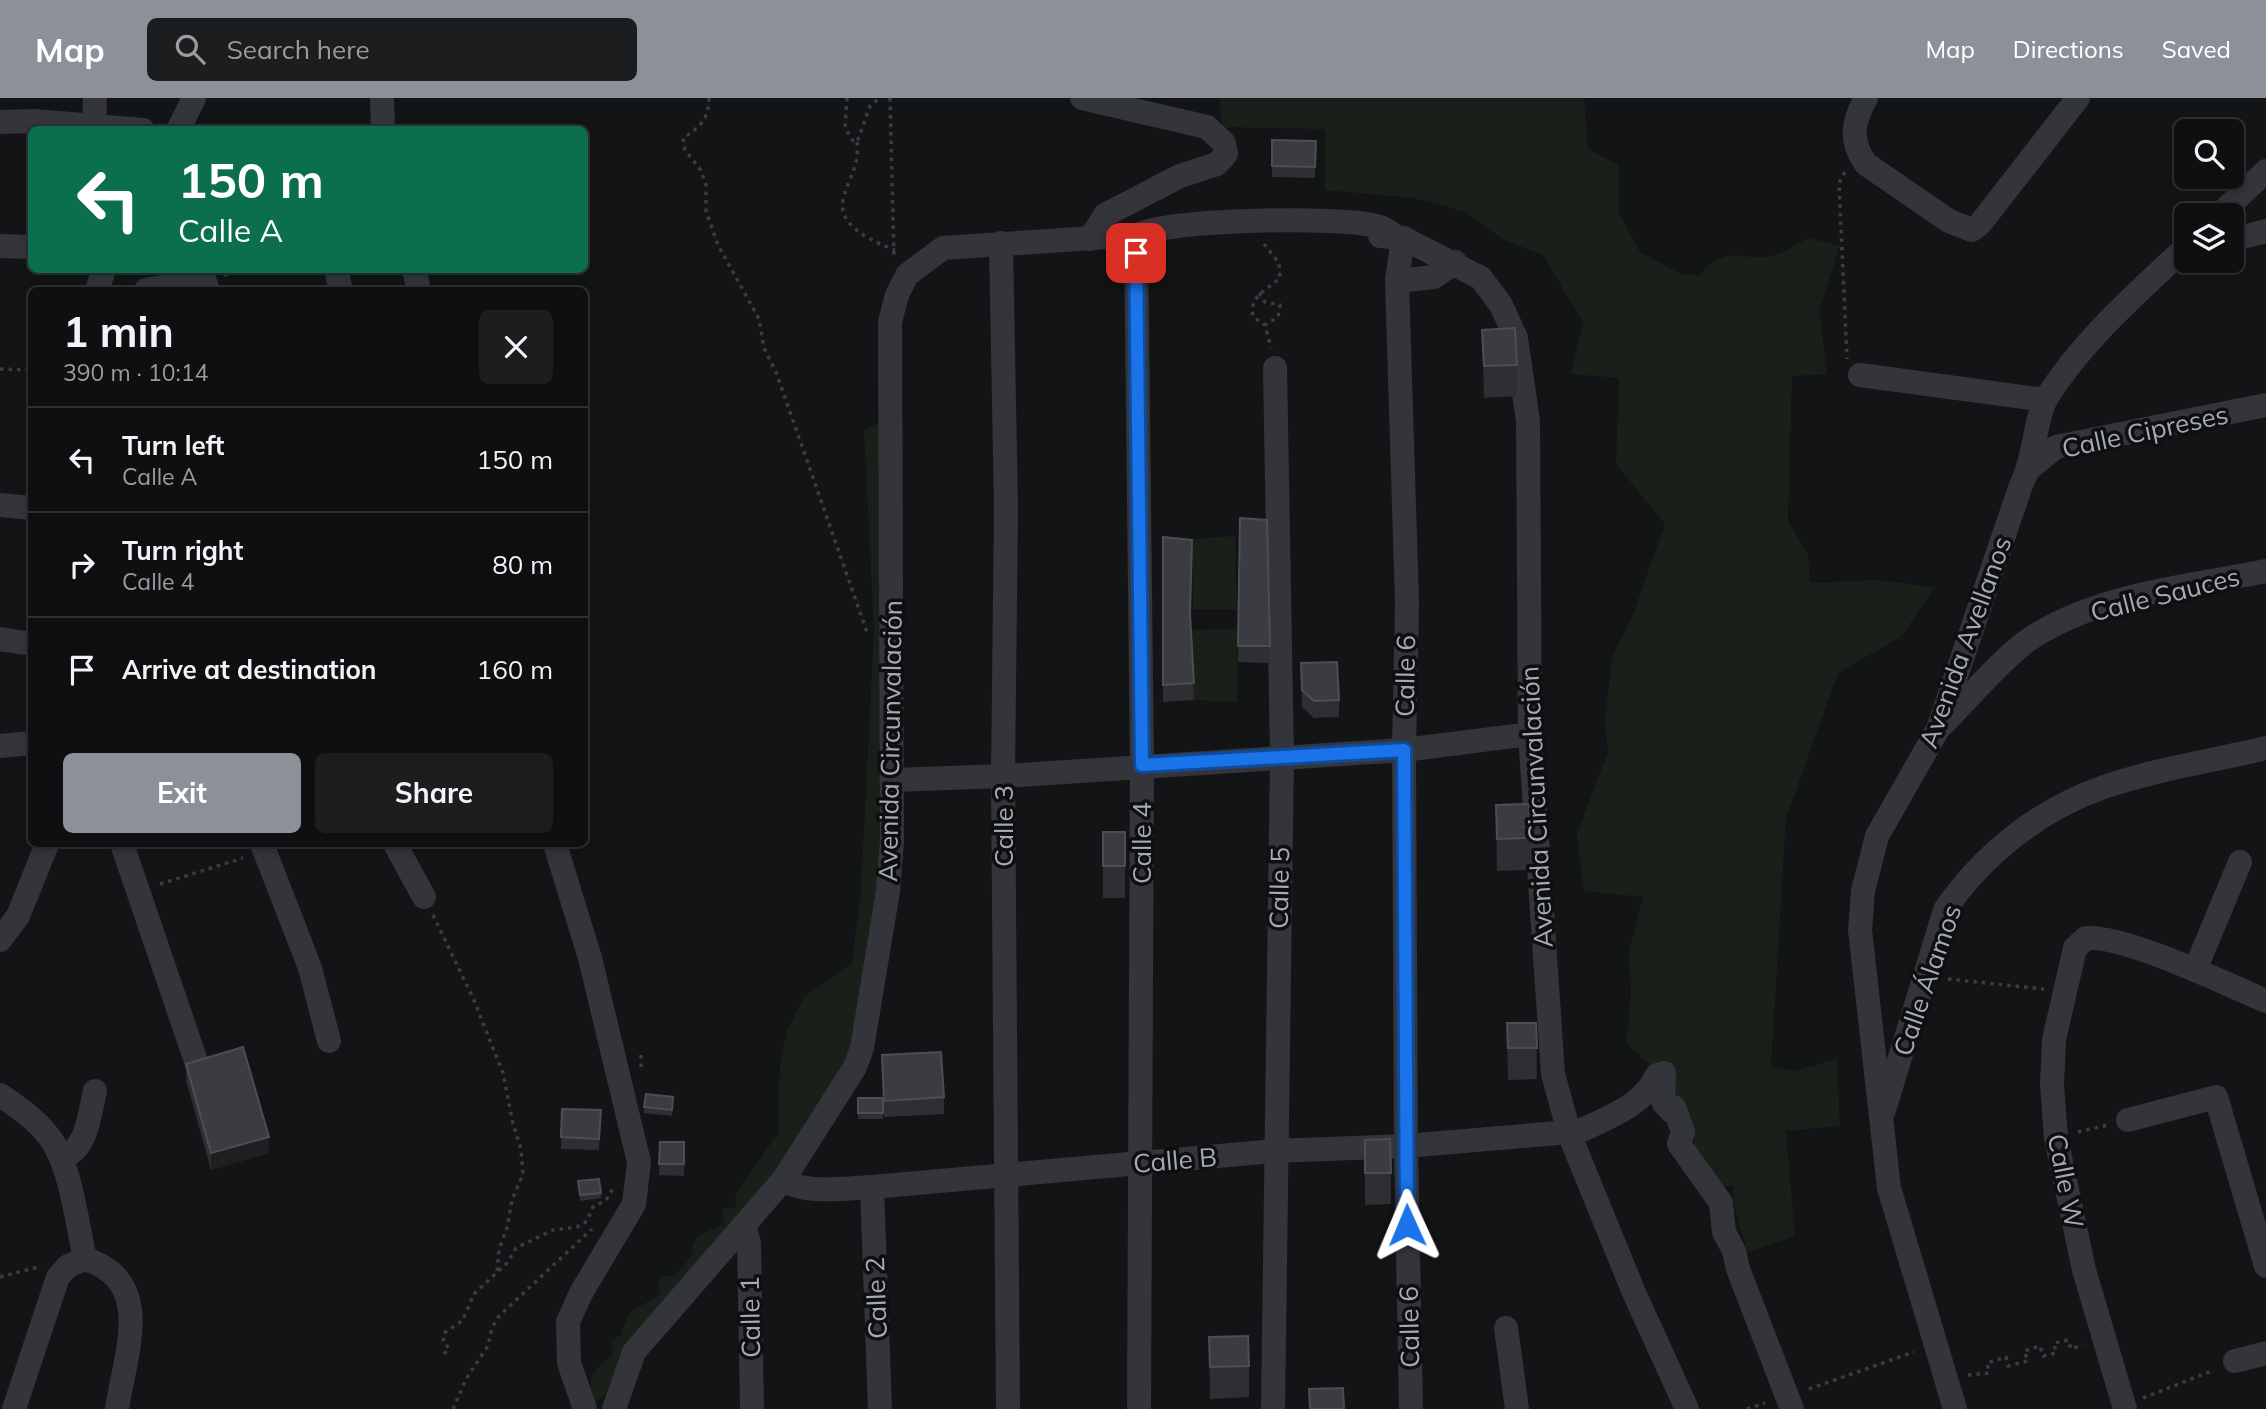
<!DOCTYPE html>
<meta charset="utf-8">
<style>
body{margin:0;font-family:Mulish,sans-serif;background:#1c1d1e;color:#f1f3f6;height:100vh;display:flex;flex-direction:column;font-size:26px;white-space:nowrap}
*{box-sizing:border-box;margin:0}
p{font-size:23px;color:#9b9c9f}
.icon{flex:none;width:38px;height:38px;fill:none;stroke:currentColor;stroke-width:2;stroke-linecap:round;stroke-linejoin:round}
.map{position:relative;flex:1;overflow:hidden}
.drawer{position:absolute;left:28px;top:189px;width:560px;height:560px;display:flex;flex-direction:column;background:#0e0f10;border-radius:10px;box-shadow:0 4px 10px #0003,0 0 0 2px #2e2f30}
.drawer>*{flex:none}
.hud{position:absolute;left:28px;top:28px;width:560px;height:147px;border-radius:10px;box-shadow:0 4px 10px #0003,0 0 0 2px #2e2f30;background:#0b6e4f;color:#fff;overflow:hidden}
.tools{position:absolute;left:2174px;top:21px;display:grid;gap:14px}
.tools a{display:grid;place-items:center;width:70px;height:70px;border-radius:10px;background:#0e0f10;box-shadow:0 4px 10px #0003,0 0 0 2px #2e2f30;font-size:35px}
.pin{position:absolute;display:grid;place-items:center;width:60px;height:60px;color:#fff;margin:-30px;border-radius:14px;box-shadow:0 4px 10px #0006}
.me{position:absolute;width:77px;margin:-38px;rotate:359deg;stroke-linejoin:round;filter:drop-shadow(0 0 5px #0008)}
.turn{display:flex;align-items:center;gap:24px;height:147px;padding:0 35px;font-size:32px}
.turn .icon{width:91px;height:91px;stroke-width:2.5}
.turn b{display:block;font-size:49px;line-height:60px}
.round{display:grid;place-items:center;flex:none;width:74px;height:74px;border-radius:10px;background:#1c1d1e}
.headline{display:flex;align-items:center;justify-content:space-between;height:119px;padding:0 35px}
h1{font-size:42px;font-weight:700;line-height:52px}
.button{display:flex;gap:14px;margin-top:auto;padding:14px 35px}
.button a{flex:1;height:80px;border-radius:10px;background:#8c9099;color:#fff;font-size:28px;font-weight:700;line-height:80px;text-align:center}
.button a+a{background:#1c1d1e;color:#f1f3f6}
ul{padding:0;list-style:none}
li{display:flex;align-items:center;gap:21px;height:105px;padding:0 35px;border-top:2px solid #2e2f30}
li div{flex:1}
li b{display:block;font-size:26px}
li em{font-style:normal}
header{display:flex;align-items:center;gap:42px;box-sizing:border-box;height:98px;padding:0 35px;background:#8c9099;color:#fff}
header strong{font-size:33px}
nav{display:flex;gap:38px;margin-inline-start:auto;font-size:24px}
.search{width:490px;height:63px;background:#1c1d1e;display:flex;align-items:center;gap:18px;box-sizing:border-box;padding:0 24px;border-radius:10px;color:#9b9c9f;font-size:26px}
.map>svg:first-child{display:block}
.green{fill:#19201a}
.lines{fill:none;stroke-linecap:round;stroke-linejoin:round}
.path{stroke:#3a3d42;stroke-width:3.5;stroke-dasharray:3.5 5;stroke-linecap:butt}
.minor{stroke:#34353b;stroke-width:24}
.wall{fill:#2f2f33}
.shaded-wall{fill:#1e1f21}
.building{fill:#3b3c41;stroke:#4c4e53;stroke-width:2}
.route-casing{stroke:#114b97;stroke-width:18}
.route{stroke:#1a73e8;stroke-width:12}
.labels{text-anchor:middle;dominant-baseline:central;stroke-width:7;stroke-linejoin:round;paint-order:stroke}
.street-label{font-size:26px;fill:#a4aab6;stroke:#0f0f10}
</style>
<header>
<strong>Map</strong>
<div class="search"><svg class="icon" aria-label="search" viewBox="0 0 24 24"><circle cx="10" cy="10" r="6"/><path d="M15 15l6 6"/></svg>Search here</div>
<nav><a>Map</a><a>Directions</a><a>Saved</a></nav>
</header>
<div class="map">
<svg width="2266" height="1311" viewBox="0 0 2266 1311">
<rect width="100%" height="100%" fill="#131415"/>
<!-- green -->
<g class="green">
<path d="M1219 0H1584L1588 51 1619 67V115L1640 154 1679 175 1699 178C1730 141 1747 168 1779 156 1789 152 1798 145 1808 140L1840 148 1819 213 1827 276 1792 278 1788 423 1808 456 1810 485 1875 482 1935 489 1901 539 1838 575 1786 720 1771 968 1793 973 1837 961 1840 1028 1786 1033 1795 1138 1747 1154 1734 1107 1733 1088 1721 1089 1695 1053 1694 1042 1664 969 1649 966 1626 945 1631 898 1629 853 1643 799 1584 793 1577 736 1608 654 1605 621 1613 556 1631 522 1665 426 1616 366 1619 280 1571 276 1583 225 1543 157 1504 142 1465 114 1414 100 1325 92V31L1223 29Z"/>
<path d="M886 323 883 778 853 951 769 1085 626 1246 605 1297 594 1305C585 1275 594 1275 613 1256L610 1243 621 1237C630 1204 640 1213 660 1195L659 1182 664 1178 675 1177 692 1158 693 1146 698 1138 724 1126 722 1111 736 1109 735 1097 778 1035 780 964 787 933 804 899 852 865 861 790 874 534 864 331Z"/>
<path d="M1235 438 1237 512 1193 511 1192 441Z"/>
<path d="M1237 531V604L1194 602 1190 532Z"/>
</g>
<g class="lines">
<!-- path -->
<g class="path">
<path d="M709 0C709 20 700 30 683 40L685 52 700 71 706 87V113L718 147 759 221 764 250 776 274 868 537"/>
<path d="M847 0 845 29 852 42 857 44 870 8 879 0"/>
<path d="M890 0 894 159"/>
<path d="M857 44C860 68 848 80 843 102 837 129 875 144 895 152"/>
<path d="M1845 74 1839 85 1847 261"/>
<path d="M1264 146 1279 165 1280 180C1266 193 1249 197 1253 219L1265 227 1271 250"/>
<path d="M224 177 249 172"/>
<path d="M1259 195 1265 204 1280 207 1278 219 1265 227"/>
<path d="M0 271 32 272"/>
<path d="M160 786 243 760"/>
<path d="M433 817 473 900 503 975 513 1026 521 1051 523 1076 512 1102 507 1130 499 1151 497 1174"/>
<path d="M1948 881 2044 891"/>
<path d="M641 969V952"/>
<path d="M2078 1034 2108 1027"/>
<path d="M0 1179 39 1169"/>
<path d="M444 1256 449 1250 443 1244 444 1235 462 1223 474 1196 507 1165 516 1150 553 1132 577 1129 587 1123 593 1109 606 1102 614 1089"/>
<path d="M1968 1277 1989 1275 1987 1265 2006 1259 2008 1268 2028 1263 2024 1253 2040 1248 2043 1258 2056 1255 2054 1245 2068 1242 2071 1251 2083 1247"/>
<path d="M1809 1291 1914 1254"/>
<path d="M2143 1300 2214 1272"/>
<path d="M453 1311 466 1281 488 1248 492 1230 499 1218 592 1131"/>
<path d="M1747 1311 1765 1305"/>
</g>
<!-- minor -->
<g class="minor">
<path d="M382 0 383 32"/>
<path d="M1082 0 1207 29 1224 45 1226 56 1217 66 1180 78 1105 117 1090 141"/>
<path d="M1866 0C1853 23 1849 43 1866 66L1949 123 1972 132 1980 126 2078 0"/>
<path d="M0 24 34 23 143 32"/>
<path d="M94 27 95 0"/>
<path d="M178 32 194 0"/>
<path d="M2219 117 2266 73"/>
<path d="M1136 138 1142 667 1139 1311"/>
<path d="M1380 138 1403 140 1481 180 1501 207 1516 240 1528 323 1530 636 1553 976 1570 1038 1635 1197 1687 1311"/>
<path d="M1403 140 1397 183 1407 505 1404 652 1406 1048 1411 1311"/>
<path d="M2231 142 2266 133"/>
<path d="M1001 145 1006 411 1003 678 1008 1311"/>
<path d="M0 148 32 149"/>
<path d="M336 172 341 192"/>
<path d="M414 172 419 192"/>
<path d="M1397 183 1434 179 1455 164"/>
<path d="M97 192 104 172"/>
<path d="M146 192 204 181 208 192"/>
<path d="M1860 277 2045 302"/>
<path d="M2030 370 2056 349 2266 307"/>
<path d="M0 407 32 410"/>
<path d="M0 541 32 546"/>
<path d="M1943 626C1968 601 2000 563 2027 543 2095 496 2187 489 2266 473"/>
<path d="M0 648 32 645"/>
<path d="M893 682 1003 678 1404 652 1530 636"/>
<path d="M122 746 197 966"/>
<path d="M262 746 310 870 329 943"/>
<path d="M395 746 424 799"/>
<path d="M555 746 590 860 639 1064 634 1106 581 1195 568 1224 569 1265 585 1311"/>
<path d="M0 842 18 818 47 746"/>
<path d="M2195 872 2240 764"/>
<path d="M0 997C18 1009 37 1022 50 1040 71 1068 77 1126 85 1161 157 1183 124 1259 117 1311"/>
<path d="M1884 1012 1945 812C1982 757 2040 711 2104 689 2156 671 2213 663 2266 650"/>
<path d="M2128 1022 2216 999 2266 1168"/>
<path d="M1570 1038C1600 1022 1643 1010 1657 977L1664 975 1663 1004 1671 1013 1674 1009 1683 1034 1679 1046 1721 1105 1724 1134 1734 1153 1738 1171 1792 1311"/>
<path d="M61 1060C88 1051 89 1017 95 993"/>
<path d="M784 1081C800 1097 850 1090 872 1089L1274 1053 1406 1048 1569 1034"/>
<path d="M872 1089 880 1311"/>
<path d="M744 1128 749 1145 752 1311"/>
<path d="M1506 1230 1517 1311"/>
<path d="M2235 1263 2266 1255"/>
<path d="M14 1311 58 1179 68 1168 85 1161"/>
<path d="M614 1311 634 1254 784 1081 855 969 862 950 888 793 892 744 890 224 897 197 907 177 943 150 1138 137C1169 121 1341 118 1376 128 1384 130 1389 133 1395 138"/>
<path d="M1273 1311 1282 659 1275 270"/>
<path d="M1955 1311 1889 1090 1860 832 1863 793 1877 738 1938 631 2021 387C2035 360 2035 319 2047 299 2084 241 2136 196 2186 149"/>
<path d="M2125 1311 2084 1172 2056 1040 2052 987 2054 942 2075 850 2086 840C2125 837 2226 886 2266 903"/>
</g>
</g>
<!-- wall -->
<g class="wall">
<path d="M1272 42 1316 43 1315 80 1272 79Z"/>
<path d="M1482 232 1517 267V298L1484 300Z"/>
<path d="M1240 420 1267 422 1270 565 1238 564Z"/>
<path d="M1163 439 1192 458 1190 522 1194 602 1163 604Z"/>
<path d="M1301 565 1339 602V619L1314 620 1302 609Z"/>
<path d="M1496 707 1530 740V772L1497 773Z"/>
<rect x="1103" y="734" width="22" height="66"/>
<path d="M1507 925H1536L1537 981 1508 982Z"/>
<path d="M882 957 944 999V1016L884 1019Z"/>
<path d="M186 966 269 1055 211 1072 186 982Z"/>
<rect x="858" y="1000" width="25" height="21"/>
<path d="M673 1005 672 1018 644 1015V1009Z"/>
<path d="M562 1011 601 1012 599 1052 561 1051Z"/>
<path d="M1365 1042 1391 1075V1106L1365 1107Z"/>
<path d="M660 1044H684V1078L659 1077Z"/>
<path d="M578 1083 601 1095V1100L580 1103Z"/>
<path d="M1209 1239 1249 1268V1299L1210 1301Z"/>
</g>
<!-- shaded-wall -->
<path class="shaded-wall" d="M269 1039V1055L211 1072V1055Z"/>
<!-- building -->
<g class="building">
<path d="M1272 42 1316 43 1315 69 1272 68Z"/>
<path d="M1515 230 1517 267 1484 268 1482 232Z"/>
<path d="M1240 420 1267 422 1270 548H1238Z"/>
<path d="M1163 439 1192 442 1190 516 1194 585 1163 587Z"/>
<path d="M1337 564 1339 602 1314 603 1302 592 1301 565Z"/>
<path d="M1529 706 1530 740 1497 741 1496 707Z"/>
<rect x="1103" y="734" width="22" height="34"/>
<path d="M1507 925H1536L1537 950H1508Z"/>
<path d="M243 949 269 1039 211 1055 186 966Z"/>
<path d="M941 954 944 999 884 1003 882 957Z"/>
<path d="M646 996 673 999 672 1012 644 1009Z"/>
<rect x="858" y="1000" width="25" height="15"/>
<path d="M562 1011 601 1012 599 1041 561 1039Z"/>
<path d="M1390 1041 1391 1075H1365V1042Z"/>
<path d="M660 1044H684V1066H659Z"/>
<path d="M599 1081 601 1095 580 1097 578 1083Z"/>
<path d="M1248 1238 1249 1268 1210 1269 1209 1239Z"/>
<path d="M1343 1290 1344 1311H1310L1309 1291Z"/>
</g>
<g class="lines">
<!-- route casing -->
<g class="route-casing">
<path id="route" d="M1136 155 1142 667 1404 652 1407 1127"/>
</g>
<!-- route -->
<use href="#route" class="route"/>
</g>
<g class="labels">
<!-- street labels -->
<g class="street-label">
<text transform="translate(2145 333) rotate(-12)">Calle Cipreses</text>
<text transform="translate(2165 496) rotate(-14)">Calle Sauces</text>
<text transform="translate(1965 544) rotate(-70)">Avenida Avellanos</text>
<text transform="translate(1405 578) rotate(-89)">Calle 6</text>
<text transform="translate(890 643) rotate(-89)">Avenida Circunvalación</text>
<text transform="translate(1536 709) rotate(-93)">Avenida Circunvalación</text>
<text transform="translate(1003 728) rotate(-90)">Calle 3</text>
<text transform="translate(1141 745) rotate(-90)">Calle 4</text>
<text transform="translate(1279 790) rotate(-89)">Calle 5</text>
<text transform="translate(1927 882) rotate(-71)">Calle Álamos</text>
<text transform="translate(1175 1062) rotate(-5)">Calle B</text>
<text transform="translate(2066 1083) rotate(79)">Calle W</text>
<text transform="translate(876 1200) rotate(-92)">Calle 2</text>
<text transform="translate(750 1219) rotate(-91)">Calle 1</text>
<text transform="translate(1409 1229) rotate(-91)">Calle 6</text>
</g>
</g>
</svg>
<div class="tools">
<a><svg class="icon" aria-label="search" viewBox="0 0 24 24"><circle cx="10" cy="10" r="6"/><path d="M15 15l6 6"/></svg></a>
<a><svg class="icon" aria-label="layers" viewBox="0 0 24 24"><path d="M12 4l9 5-9 5-9-5zM3 14l9 5 9-5"/></svg></a>
</div>
<div class="pin" style="left:1136px;top:155px;background:#d93025"><svg class="icon" aria-label="arrive" viewBox="0 0 24 24"><path d="M6 21V4h12l-3 4 3 4H6"/></svg></div>
<svg class="me" style="left:1407px;top:1127px" viewBox="-20 -20 40 40"><path d="M0-17L14 15 0 8-14 15z" fill="#1a73e8" stroke="#fff" stroke-width="4"/></svg>
<div class="hud">
<div class="turn"><svg class="icon" aria-label="left" viewBox="0 0 24 24"><path d="M17 20v-9H6M10 6l-5 5 5 5"/></svg><div><b>150 m</b>Calle A</div></div>
</div>
<section class="drawer">
<div class="headline"><div><h1>1 min</h1><p>390 m · 10:14</p></div><a class="round"><svg class="icon" aria-label="close" viewBox="0 0 24 24"><path d="M6 6l12 12M18 6L6 18"/></svg></a></div>
<ul>
<li><svg class="icon" aria-label="left" viewBox="0 0 24 24"><path d="M17 20v-9H6M10 6l-5 5 5 5"/></svg><div><b>Turn left</b><p>Calle A</p></div><em>150 m</em></li>
<li><svg class="icon" aria-label="right" viewBox="0 0 24 24"><path d="M7 20v-9h11M14 6l5 5-5 5"/></svg><div><b>Turn right</b><p>Calle 4</p></div><em>80 m</em></li>
<li><svg class="icon" aria-label="arrive" viewBox="0 0 24 24"><path d="M6 21V4h12l-3 4 3 4H6"/></svg><div><b>Arrive at destination</b></div><em>160 m</em></li>
</ul>
<div class="button"><a>Exit</a><a>Share</a></div>
</section>
</div>
